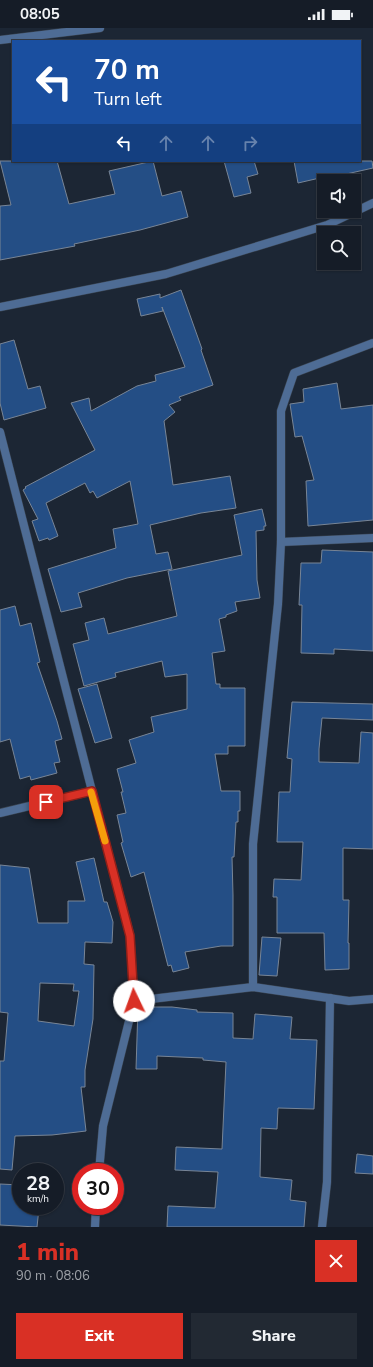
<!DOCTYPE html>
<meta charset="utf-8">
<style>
body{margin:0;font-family:"Nunito Sans",sans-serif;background:#222933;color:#f1f3f6;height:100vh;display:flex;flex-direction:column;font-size:15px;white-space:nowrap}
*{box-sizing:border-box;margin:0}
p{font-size:13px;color:#9da1a7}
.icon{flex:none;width:22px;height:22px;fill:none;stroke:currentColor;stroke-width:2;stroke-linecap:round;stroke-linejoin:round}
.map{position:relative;height:1199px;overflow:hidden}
.side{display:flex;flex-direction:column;background:#151c27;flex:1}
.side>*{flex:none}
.guide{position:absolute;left:12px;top:12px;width:349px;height:122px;border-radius:0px;box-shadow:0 1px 3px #0004,0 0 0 1px #343a44;background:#1a4fa0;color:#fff;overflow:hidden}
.fabs{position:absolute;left:317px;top:146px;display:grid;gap:8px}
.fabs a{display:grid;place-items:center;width:44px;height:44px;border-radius:0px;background:#151c27;box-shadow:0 1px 3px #0004,0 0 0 1px #343a44;font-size:20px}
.speed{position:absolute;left:12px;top:1135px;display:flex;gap:8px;font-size:20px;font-weight:700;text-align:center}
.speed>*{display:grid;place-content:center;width:52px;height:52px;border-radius:50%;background:#151c27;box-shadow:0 1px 3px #0004,0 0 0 1px #343a44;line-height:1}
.speed small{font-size:10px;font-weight:400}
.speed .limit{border:6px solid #d22;background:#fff;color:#111}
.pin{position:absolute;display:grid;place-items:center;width:34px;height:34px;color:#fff;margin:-17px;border-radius:8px;box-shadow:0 2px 6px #0006}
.me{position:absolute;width:44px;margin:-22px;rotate:357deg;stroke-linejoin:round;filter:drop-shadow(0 0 3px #0008)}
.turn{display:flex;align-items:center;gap:14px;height:84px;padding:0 16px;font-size:18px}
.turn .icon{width:52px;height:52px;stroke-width:2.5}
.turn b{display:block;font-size:28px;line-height:34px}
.lanes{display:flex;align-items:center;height:38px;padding:0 16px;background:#0003;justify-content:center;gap:20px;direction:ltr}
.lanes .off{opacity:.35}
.round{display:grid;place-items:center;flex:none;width:42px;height:42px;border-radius:0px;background:#222933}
.headline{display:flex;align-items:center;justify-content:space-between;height:68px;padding:0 16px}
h1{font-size:24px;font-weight:800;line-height:30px;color:#d93025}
.button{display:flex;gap:8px;margin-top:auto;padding:8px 16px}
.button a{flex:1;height:46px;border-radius:0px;background:#d93025;color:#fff;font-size:16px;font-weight:800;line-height:46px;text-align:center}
.button a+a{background:#222933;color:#f1f3f6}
.status{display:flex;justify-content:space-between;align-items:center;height:28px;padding:0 20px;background:#151c27;direction:ltr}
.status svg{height:11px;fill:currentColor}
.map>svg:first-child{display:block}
.building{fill:#244e85;stroke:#788596;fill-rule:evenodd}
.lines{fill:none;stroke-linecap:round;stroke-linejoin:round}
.street-casing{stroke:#3a4451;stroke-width:9}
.street{stroke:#4e6c95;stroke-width:8}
.route-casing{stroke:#8d1f18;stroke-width:10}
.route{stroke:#d93025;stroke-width:7}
.slow{stroke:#f59e0b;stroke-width:7}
</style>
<div class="status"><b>08:05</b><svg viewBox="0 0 49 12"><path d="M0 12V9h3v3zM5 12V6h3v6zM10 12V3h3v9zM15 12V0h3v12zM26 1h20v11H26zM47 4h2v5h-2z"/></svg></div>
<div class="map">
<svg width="373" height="1199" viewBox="0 0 373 1199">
<rect width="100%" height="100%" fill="#1c2634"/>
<!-- building -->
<g class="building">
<path d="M0 133H57L69 176 115 166 109 143 153 133 162 168 181 163 188 189 140 202 74 216 75 218 0 232V178L11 177Z"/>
<path d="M224 133H254L258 146 247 149 251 165 234 169Z"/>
<path d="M294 133H372L373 140 324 151V149L298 155Z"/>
<path d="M181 262 202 321 201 322 213 357 179 369 181 372 169 377 175 384 164 393 173 457 230 448 236 480 201 485 150 497 156 526 168 524 172 541 127 550 78 565 82 579 61 584 48 541 116 520 113 501 138 496 130 453 97 470 93 463 90 465 85 455 46 475 58 508 49 512 48 510 39 513 32 493 38 491 23 462 26 460 25 459 95 422 71 375 89 370 91 383 137 358 156 353 155 347 185 339 162 279 163 283 141 288 137 271 160 266V270Z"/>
<path d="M14 312 28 361 40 358 46 380 4 392 0 375V316Z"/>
<path d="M337 355 341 381 373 377V492L308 498 306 453 314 452 302 408 295 409 290 376 304 374 303 361Z"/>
<path d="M262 481 266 498H264V502L256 503 257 552 260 570 235 574 237 583 226 587V589L219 591 225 623 212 625 216 656H220V660H245V718H228V726H215L221 763H240V783H238V794H236L234 829H232L233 867V918H221L185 924 189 940 173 944 171 937 168 938 144 844 131 849 121 815 123 814 117 787 126 785 121 764H123L117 741 136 735 129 712 154 704 151 689 187 681V646L165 649 162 633 115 645 116 649 84 658 73 616 89 612 85 595 104 590 108 606 177 588 168 543 242 527 234 487Z"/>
<path d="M322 522 373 524V623L334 621V626L301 625 302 577H299L301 535H321Z"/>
<path d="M15 578 20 598 31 595 40 634 37 635 57 693 62 711 55 713 60 734 54 735 57 745 31 752 30 748 20 751 10 711 0 714V582Z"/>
<path d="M97 656 112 710 95 715 78 661Z"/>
<path d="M292 674 373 676V692L322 690 319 721V734L359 735 361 704 373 705V821L343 820V872H349L348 915H349V941L325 942 324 905H277V869H273L274 851 301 852 303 814H277L279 764H290L292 731 287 730Z"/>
<path d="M94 830 104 874H107L113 894 112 915 85 914 84 936 94 937 93 991 85 1042V1059H81L86 1103 52 1107 15 1108 12 1142 0 1141V1033H4L8 985 0 984V837L29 840 38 895H68V873H85L76 834ZM40 955 74 956 73 963H79L74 998 38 993Z"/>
<path d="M262 909 281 910 277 948 259 947Z"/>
<path d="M138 979H172L197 982V984L233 985V1010L253 1011 255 986 292 989 290 1011 317 1012 314 1081 278 1080 277 1101 261 1100 260 1149 292 1152 290 1172 306 1174 304 1199H167L168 1178 215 1180 218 1144 175 1142 176 1119 222 1121 226 1034 203 1032V1030L157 1028V1041H136Z"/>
<path d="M357 1126 373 1128V1146L355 1145Z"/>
<path d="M0 1156 21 1157V1178H34V1180H39L37 1199 0 1197Z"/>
</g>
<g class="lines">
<!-- street casing -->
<g class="street-casing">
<g id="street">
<path d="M0 12 100 0"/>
<path d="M0 279 166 246 327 197 373 175"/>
<path d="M0 404 92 763 130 907 134 973 103 1098 99 1144"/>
<path d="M281 514 373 510"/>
<path d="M0 785 92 763"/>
<path d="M253 959V816L278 576 281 514V383L294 345 373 315"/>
<path d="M134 973 253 959 349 973 373 971"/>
<path d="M95 1199 96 1178"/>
<path d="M322 1199 327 1154 330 970"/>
</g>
</g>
<!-- street -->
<use href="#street" class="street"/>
</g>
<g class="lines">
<!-- route casing -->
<g class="route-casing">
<path id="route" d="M46 774 92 763 130 908 134 973"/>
</g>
<!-- route -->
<use href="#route" class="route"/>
<!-- slow -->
<path class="slow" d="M91 764 105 813"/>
</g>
</svg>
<div class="fabs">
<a><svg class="icon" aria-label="sound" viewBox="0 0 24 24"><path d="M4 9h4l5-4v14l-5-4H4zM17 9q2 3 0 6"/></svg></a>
<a><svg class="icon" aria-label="search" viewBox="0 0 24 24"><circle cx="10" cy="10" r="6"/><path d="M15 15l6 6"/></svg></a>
</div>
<div class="speed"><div>28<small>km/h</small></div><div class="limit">30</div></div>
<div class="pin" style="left:46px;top:774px;background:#d93025"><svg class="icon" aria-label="arrive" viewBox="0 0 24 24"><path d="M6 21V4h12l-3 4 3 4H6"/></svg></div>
<svg class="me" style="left:134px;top:973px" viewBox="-20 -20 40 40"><circle r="19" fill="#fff"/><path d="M0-13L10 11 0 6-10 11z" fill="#d93025"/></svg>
<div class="guide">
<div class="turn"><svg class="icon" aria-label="left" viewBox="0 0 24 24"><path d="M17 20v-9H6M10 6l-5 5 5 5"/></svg><div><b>70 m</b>Turn left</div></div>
<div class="lanes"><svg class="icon" aria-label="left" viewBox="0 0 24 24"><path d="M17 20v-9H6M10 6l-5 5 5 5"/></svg><svg class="icon off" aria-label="ahead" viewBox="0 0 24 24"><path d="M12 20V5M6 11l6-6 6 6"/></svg><svg class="icon off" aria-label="ahead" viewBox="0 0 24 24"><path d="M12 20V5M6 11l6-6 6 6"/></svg><svg class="icon off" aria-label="right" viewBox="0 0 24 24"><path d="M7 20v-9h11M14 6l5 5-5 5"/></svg></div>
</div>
</div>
<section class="side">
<div class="headline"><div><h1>1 min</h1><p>90 m · 08:06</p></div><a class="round" style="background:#d93025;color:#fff"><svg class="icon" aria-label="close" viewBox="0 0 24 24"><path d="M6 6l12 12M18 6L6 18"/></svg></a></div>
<div class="button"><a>Exit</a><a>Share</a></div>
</section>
